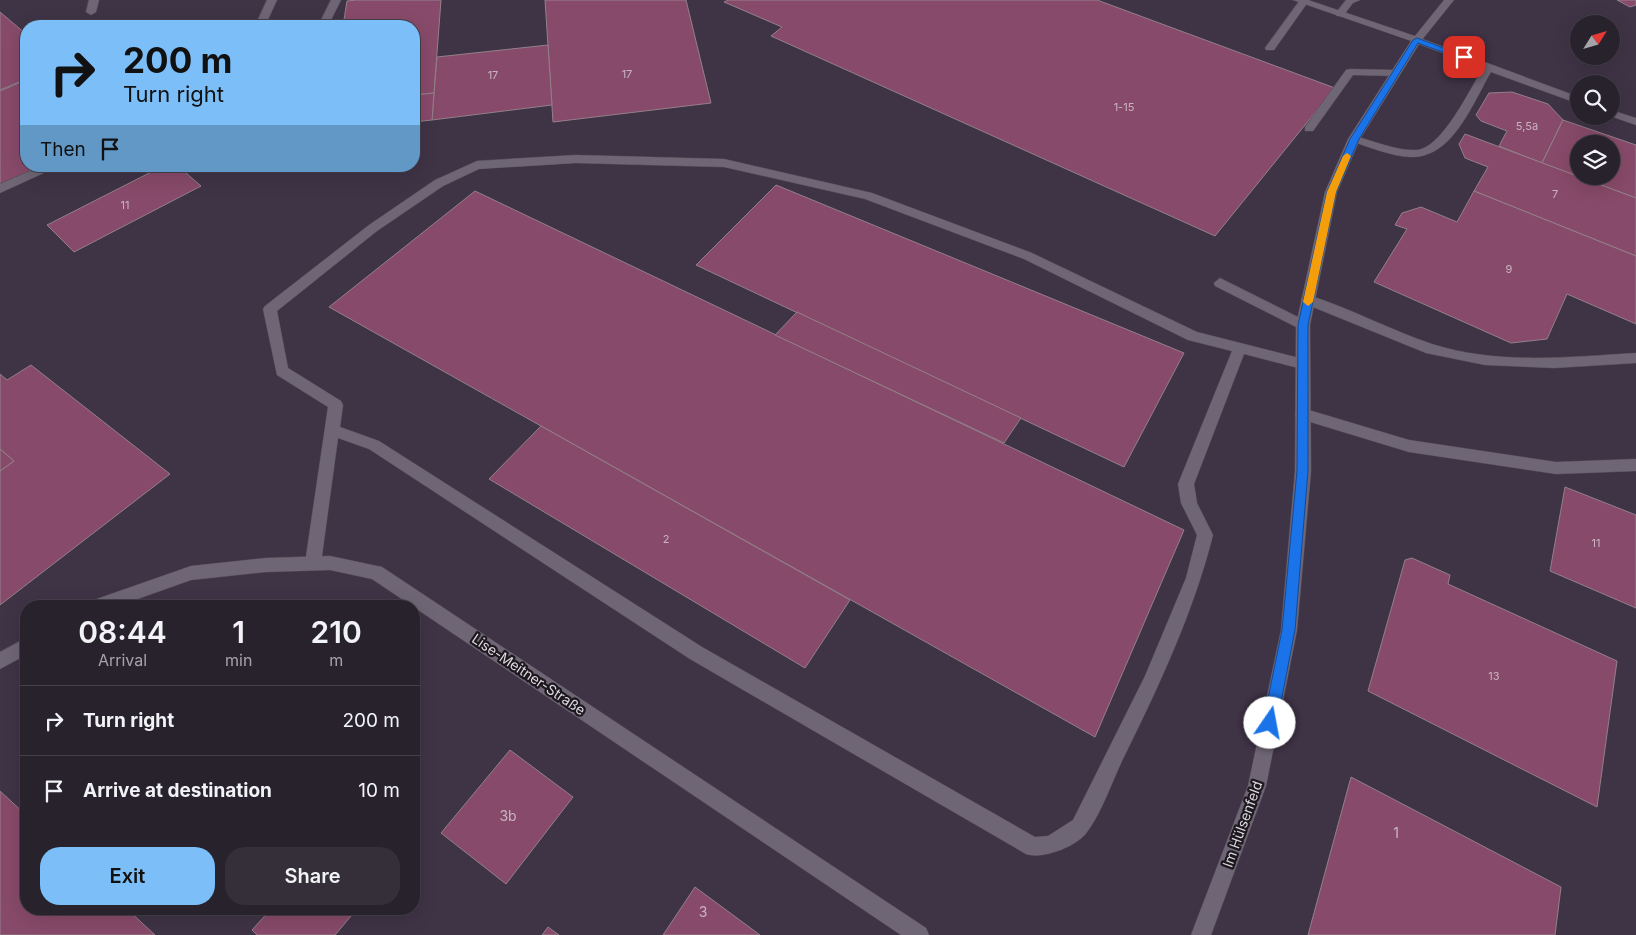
<!DOCTYPE html>
<meta charset="utf-8">
<style>
body{margin:0;font-family:Inter,sans-serif;background:#342f38;color:#f1f3f6;height:100vh;display:flex;flex-direction:column;font-size:19px;white-space:nowrap}
*{box-sizing:border-box;margin:0}
p{font-size:16px;color:#a5a4a9}
.icon{flex:none;width:28px;height:28px;fill:none;stroke:currentColor;stroke-width:2;stroke-linecap:round;stroke-linejoin:round}
.map{position:relative;flex:1;overflow:hidden}
.details{position:absolute;left:20px;top:600px;width:400px;height:315px;display:flex;flex-direction:column;background:#28222c;border-radius:20px;box-shadow:0 5px 20px #0002,0 0 0 1px #443f48}
.details>*{flex:none}
.guide{position:absolute;left:20px;top:20px;width:400px;height:152px;border-radius:20px;box-shadow:0 5px 20px #0002,0 0 0 1px #443f48;background:#7bbef8;color:#111;overflow:hidden}
.needle{width:32px;rotate:53deg}
.buttons{position:absolute;left:1570px;top:15px;display:grid;gap:10px}
.buttons a{display:grid;place-items:center;width:50px;height:50px;border-radius:50%;background:#28222c;box-shadow:0 5px 20px #0002,0 0 0 1px #443f48;font-size:25px}
.pin{position:absolute;display:grid;place-items:center;width:42px;height:42px;color:#fff;margin:-21px;border-radius:10px;box-shadow:0 2px 8px #0006}
.me{position:absolute;width:55px;margin:-28px;rotate:12deg;stroke-linejoin:round;filter:drop-shadow(0 0 4px #0008)}
.turn{display:flex;align-items:center;gap:18px;height:105px;padding:0 20px;font-size:22px}
.turn .icon{width:65px;height:65px;stroke-width:2.5}
.turn b{display:block;font-size:35px;line-height:42px}
.then{display:flex;align-items:center;height:48px;padding:0 20px;background:#0003;gap:10px;font-size:19px}
.eta{display:flex;justify-content:space-evenly;align-items:center;height:85px;text-align:center}
.eta b{font-size:30px;font-weight:600;line-height:35px}
.button{display:flex;gap:10px;margin-top:auto;padding:10px 20px}
.button a{flex:1;height:58px;border-radius:20px;background:#7bbef8;color:#111;font-size:20px;font-weight:600;line-height:58px;text-align:center}
.button a+a{background:#342f38;color:#f1f3f6}
ul{padding:0;list-style:none}
li{display:flex;align-items:center;gap:15px;height:70px;padding:0 20px;border-top:1px solid #443f48}
li div{flex:1}
li b{display:block;font-size:19px}
li em{font-style:normal}
.map>svg:first-child{display:block}
.built{fill:#3f3346;fill-rule:evenodd}
.building{fill:#884a6a;stroke:#938089;fill-rule:evenodd}
.lines{fill:none;stroke-linecap:round;stroke-linejoin:round}
.service-casing{stroke:#544c57;stroke-width:1}
.minor-casing{stroke:#544c57;stroke-width:1}
.service{fill:#6f6675;fill-rule:evenodd}
.minor{fill:#6f6675;fill-rule:evenodd}
.route{fill:#1a73e8;stroke:#114b97}
.slow{fill:#f59e0b}
.labels{text-anchor:middle;dominant-baseline:central;stroke-width:4.5;stroke-linejoin:round;paint-order:stroke}
.number-label{font-size:11px;fill:#c8b4c3}
.street-label{font-size:14px;fill:#ded8e1;stroke:#1c181e}
.near-number-label{font-size:14px;fill:#c8b4c3}
</style>
<div class="map">
<svg width="1636" height="935" viewBox="0 0 1636 935">
<rect width="100%" height="100%" fill="#362e3b"/>
<!-- built -->
<path class="built" d="M0 0H1636V935H0ZM1579 24H1611V56H1579ZM26 26H414V166H26ZM1579 84H1611V116H1579ZM1579 144H1611V176H1579ZM26 606H414V909H26Z"/>
<!-- building -->
<g class="building">
<path d="M357 0H441L434 93 414 95V26H343L347 1Z"/>
<path d="M545 0H686L711 103 553 122Z"/>
<path d="M728 0H1097L1335 88 1215 236 771 36 782 27 724 2Z"/>
<path d="M1617 0H1636V5L1630 7Z"/>
<path d="M0 12 26 34V79L0 90Z"/>
<path d="M548 45 552 105 432 120 437 57Z"/>
<path d="M26 80V166H40L0 185V91Z"/>
<path d="M1512 92 1548 104 1563 120 1542 163 1499 146 1507 131 1481 121 1476 115 1489 93Z"/>
<path d="M434 93 432 120 414 122V95Z"/>
<path d="M1563 120 1636 145V198L1542 163ZM1579 144H1611V176H1579Z"/>
<path d="M1465 134 1636 198V256L1474 191 1488 167 1465 158 1459 144Z"/>
<path d="M163 166H178L201 186 74 252 47 225Z"/>
<path d="M776 185 1184 353 1124 467 696 265Z"/>
<path d="M475 191 1184 530 1095 737 329 307Z"/>
<path d="M1474 191 1636 256V324L1567 294 1547 339 1511 343 1374 282 1407 229 1395 225 1402 213 1421 207 1457 222Z"/>
<path d="M797 312 1021 418 1004 443 775 335Z"/>
<path d="M31 365 170 474 0 605V471L14 461 0 449V374L7 380Z"/>
<path d="M541 426 850 600 805 668 489 479Z"/>
<path d="M0 449 14 461 0 471Z"/>
<path d="M1565 487 1636 515V608L1550 571Z"/>
<path d="M1412 558 1450 575 1448 584 1617 661 1597 807 1368 691 1405 560Z"/>
<path d="M510 750 573 797 506 884 441 833Z"/>
<path d="M1351 777 1561 887 1555 935H1308Z"/>
<path d="M0 791 26 815V909H127L155 935H0Z"/>
<path d="M695 887 760 935H663Z"/>
<path d="M271 909H357L335 935H257L252 930Z"/>
<path d="M548 927 559 935H542Z"/>
</g>
<g class="lines">
<!-- service casing -->
<g class="service-casing">
<g id="service">
<path d="M89 0H99L96 12 91 15 86 12Z"/>
<path d="M267 0H277L265 26H255Z"/>
<path d="M331 0H341L328 26H318Z"/>
<path d="M1300 0 1308 2 1274 50H1266L1265 48Z"/>
<path d="M1346 0H1360L1353 3 1343 16H1337L1335 14Z"/>
<path d="M1417 37 1579 97V104L1491 72C1473 102 1453 159 1410 157 1390 156 1370 147 1350 141V137L1354 136C1375 141 1395 151 1417 150 1442 148 1470 89 1483 68L1413 42 1412 40Z"/>
<path d="M1350 69 1396 70 1401 73 1396 76 1353 75 1313 131H1305V127L1346 70Z"/>
<path d="M1611 110 1636 118V125L1610 116Z"/>
<path d="M576 155 724 159 872 193 1032 253 1197 332 1307 360 1309 364 1302 369 1244 354 1194 484 1197 503 1213 535C1193 614 1158 688 1122 761 1112 782 1101 814 1087 832 1078 846 1042 860 1026 854L690 659 369 449 338 438 321 563 319 568 313 570 307 568 305 563 328 407 277 375 263 309 265 306 369 225 435 180 477 161ZM576 163 724 167 865 199 1024 259 1188 340 1232 351 1178 484 1181 503 1197 535 1186 578 1145 676 1073 820 1048 836 1035 837 702 647 379 441 340 427 343 405 341 401 288 368 277 311 377 231 443 186 479 169Z"/>
<path d="M42 166H59L0 193V184Z"/>
<path d="M1220 278 1308 322 1310 325 1308 328H1298L1215 286 1214 283Z"/>
<path d="M1308 295C1350 308 1390 330 1432 344 1497 365 1569 357 1636 353V363L1554 368 1485 365 1426 353 1303 303 1301 300 1303 297Z"/>
<path d="M1302 408 1409 440 1556 462 1636 459V471L1556 474 1409 452 1297 418 1295 414 1297 410Z"/>
</g>
</g>
<!-- minor casing -->
<g class="minor-casing">
<g id="minor">
<path d="M1293 0H1308L1415 36 1444 0H1454L1421 41 1360 139 1337 192 1310 325 1311 471 1297 630 1266 786 1211 935H1191L1248 786 1281 630 1295 471 1296 325 1325 192 1348 139 1411 41Z"/>
<path d="M330 556 382 567 926 928 929 935H901L372 579 330 570 266 572 191 580 118 606H89L91 601 191 566 266 558Z"/>
<path d="M26 638V655L0 669V652Z"/>
</g>
</g>
<!-- service -->
<use href="#service" class="service"/>
<!-- minor -->
<use href="#minor" class="minor"/>
</g>
<!-- route -->
<path class="route" d="M1417 38 1468 57 1461 59 1418 43 1359 139 1336 192 1308 325V471L1295 630 1277 723 1275 728 1270 730 1265 728 1263 723 1282 630 1297 471 1298 325 1327 192 1350 139 1413 40Z"/>
<!-- slow -->
<path class="slow" d="M1347 153 1351 156 1336 192 1313 302 1308 306 1303 302 1327 192 1343 156Z"/>
<g class="labels">
<!-- number labels -->
<g class="number-label">
<text x="627" y="74">17</text>
<text x="493" y="75">17</text>
<text x="1124" y="107">1-15</text>
<text x="1527" y="126">5,5a</text>
<text x="1555" y="194">7</text>
<text x="125" y="205">11</text>
<text x="1509" y="269">9</text>
<text x="666" y="539">2</text>
<text x="1596" y="543">11</text>
<text x="1494" y="676">13</text>
</g>
<!-- street labels -->
<g class="street-label">
<text transform="translate(529 674) rotate(34)">Lise-Meitner-Straße</text>
<text transform="translate(1242 824) rotate(-70)">Im Hülsenfeld</text>
</g>
<!-- near-number labels -->
<g class="near-number-label">
<text x="508" y="815">3b</text>
<text x="1396" y="832">1</text>
<text x="703" y="911">3</text>
</g>
</g>
</svg>
<div class="buttons">
<a><svg class="needle" viewBox="-14 -14 28 28"><path d="M0-13l5 13h-10z" fill="#e53935"/><path d="M0 13l5-13h-10z" fill="#a5a4a9"/></svg></a>
<a><svg class="icon" aria-label="search" viewBox="0 0 24 24"><circle cx="10" cy="10" r="6"/><path d="M15 15l6 6"/></svg></a>
<a><svg class="icon" aria-label="layers" viewBox="0 0 24 24"><path d="M12 4l9 5-9 5-9-5zM3 14l9 5 9-5"/></svg></a>
</div>
<div class="pin" style="left:1464px;top:57px;background:#d93025"><svg class="icon" aria-label="arrive" viewBox="0 0 24 24"><path d="M6 21V4h12l-3 4 3 4H6"/></svg></div>
<svg class="me" style="left:1270px;top:723px" viewBox="-20 -20 40 40"><circle r="19" fill="#fff"/><path d="M0-13L10 11 0 6-10 11z" fill="#1a73e8"/></svg>
<div class="guide">
<div class="turn"><svg class="icon" aria-label="right" viewBox="0 0 24 24"><path d="M7 20v-9h11M14 6l5 5-5 5"/></svg><div><b>200 m</b>Turn right</div></div>
<div class="then">Then<svg class="icon" aria-label="arrive" viewBox="0 0 24 24"><path d="M6 21V4h12l-3 4 3 4H6"/></svg></div>
</div>
<section class="details">
<div class="eta">
<div><b>08:44</b><p>Arrival</p></div>
<div><b>1</b><p>min</p></div>
<div><b>210</b><p>m</p></div>
</div>
<ul>
<li><svg class="icon" aria-label="right" viewBox="0 0 24 24"><path d="M7 20v-9h11M14 6l5 5-5 5"/></svg><div><b>Turn right</b></div><em>200 m</em></li>
<li><svg class="icon" aria-label="arrive" viewBox="0 0 24 24"><path d="M6 21V4h12l-3 4 3 4H6"/></svg><div><b>Arrive at destination</b></div><em>10 m</em></li>
</ul>
<div class="button"><a>Exit</a><a>Share</a></div>
</section>
</div>
